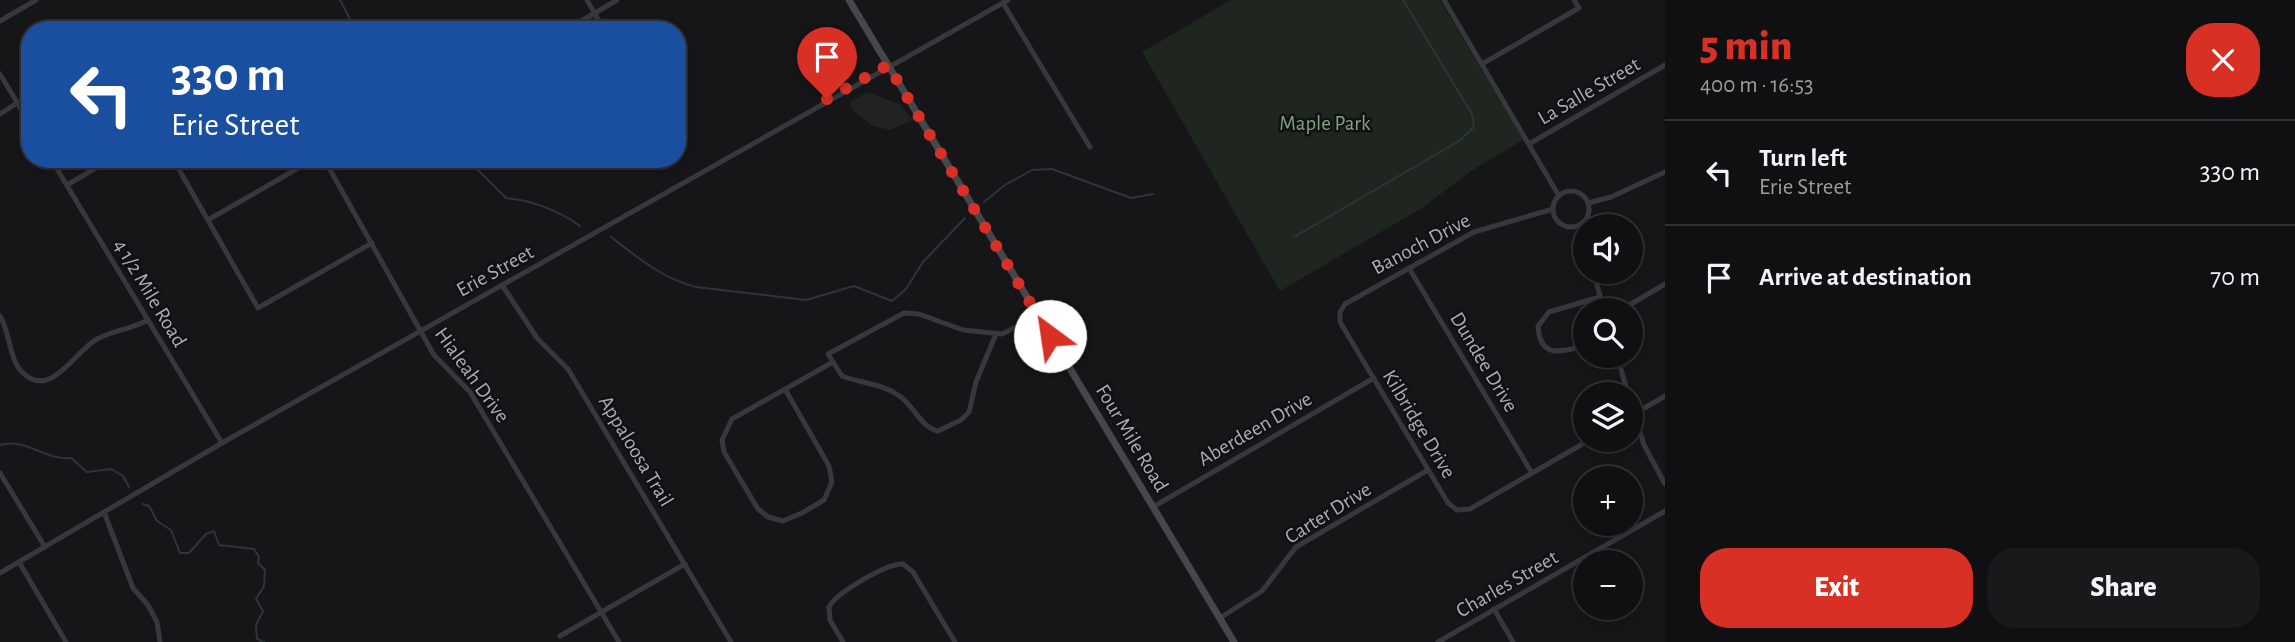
<!DOCTYPE html>
<meta charset="utf-8">
<style>
body{margin:0;font-family:"Alegreya Sans",sans-serif;background:#19191b;color:#f1f3f6;height:100vh;display:flex;flex-direction:column;font-size:26px;white-space:nowrap}
*{box-sizing:border-box;margin:0}
p{font-size:23px;color:#9c9d9f}
.icon{flex:none;width:38px;height:38px;fill:none;stroke:currentColor;stroke-width:2;stroke-linecap:round;stroke-linejoin:round}
.map{position:relative;flex:1;overflow:hidden}
.drawer{display:flex;flex-direction:column;background:#101012;width:630px}
.drawer>*{flex:none}
.hud{position:absolute;left:21px;top:21px;width:665px;height:147px;border-radius:28px;box-shadow:0 4px 10px #0003,0 0 0 2px #303032;background:#1a4fa0;color:#fff;overflow:hidden}
.controls{position:absolute;left:1573px;top:214px;display:grid;gap:14px}
.controls a{display:grid;place-items:center;width:70px;height:70px;border-radius:50%;background:#101012;box-shadow:0 4px 10px #0003,0 0 0 2px #303032;font-size:35px}
.pin{position:absolute;display:grid;place-items:center;width:60px;height:60px;color:#fff;margin:-72px -30px;border-radius:50% 50% 50% 0;rotate:-45deg;box-shadow:0 0 7px #0007}
.pin .icon{rotate:45deg}
.me{position:absolute;width:77px;margin:-38px;rotate:329deg;stroke-linejoin:round;filter:drop-shadow(0 0 5px #0008)}
.turn{display:flex;align-items:center;gap:24px;height:147px;padding:0 35px;font-size:32px}
.turn .icon{width:91px;height:91px;stroke-width:2.5}
.turn b{display:block;font-size:49px;line-height:60px}
.round{display:grid;place-items:center;flex:none;width:74px;height:74px;border-radius:28px;background:#19191b}
.summary{display:flex;align-items:center;justify-content:space-between;height:119px;padding:0 35px}
h1{font-size:42px;font-weight:800;line-height:52px;color:#d93025}
.button{display:flex;gap:14px;margin-top:auto;padding:14px 35px}
.button a{flex:1;height:80px;border-radius:28px;background:#d93025;color:#fff;font-size:28px;font-weight:800;line-height:80px;text-align:center}
.button a+a{background:#19191b;color:#f1f3f6}
ul{padding:0;list-style:none}
li{display:flex;align-items:center;gap:21px;height:105px;padding:0 35px;border-top:2px solid #303032}
li div{flex:1}
li b{display:block;font-size:26px}
li em{font-style:normal}
main{display:flex;flex:1;min-height:0}
.map>svg:first-child{display:block}
.built{fill:#222225}
.green{fill:#1e261f}
.lines{fill:none;stroke-linecap:round;stroke-linejoin:round}
.stream{stroke:#2c353c;stroke-width:2}
.minor{stroke:#37383d;stroke-width:5}
.secondary{stroke:#45474d;stroke-width:7}
.route{stroke:#d93025;stroke-width:12;stroke-dasharray:0 21.6}
.labels{text-anchor:middle;dominant-baseline:central;stroke-width:5;stroke-linejoin:round;paint-order:stroke}
.street-label{font-size:21px;fill:#a8adb8;stroke:#111113}
.park-label{font-size:21px;fill:#7fa381;stroke:#111113}
</style>
<main>
<div class="map">
<svg width="1665" height="642" viewBox="0 0 1665 642">
<rect width="100%" height="100%" fill="#161618"/>
<!-- built -->
<path class="built" d="M867 92 901 105 913 120 890 130 872 126 852 109 850 102Z"/>
<!-- green -->
<path class="green" d="M1231 0H1440L1523 140 1471 171 1422 208 1280 291 1142 52Z"/>
<g class="lines">
<!-- stream -->
<g class="stream">
<path d="M340 0 356 30"/>
<path d="M467 159 506 198C531 200 560 211 580 226"/>
<path d="M984 202 1005 185 1032 170 1052 169 1131 198 1153 194"/>
<path d="M611 237C637 257 663 279 696 287L806 300 854 286 892 301 906 289 923 262 965 218"/>
<path d="M1294 237 1459 141 1474 127 1472 114 1403 0"/>
<path d="M0 445C23 437 47 461 71 458L87 472 111 469 123 476 129 487"/>
<path d="M143 504 149 506 157 521 171 530 180 553H189L206 534 214 531 219 545 254 549 259 557 258 563 265 570 264 586 256 599 263 611 256 625 257 639 264 642"/>
</g>
<!-- minor -->
<g class="minor">
<path d="M587 0 604 30"/>
<path d="M1444 0 1559 196"/>
<path d="M1003 3 1090 147"/>
<path d="M0 21 36 0"/>
<path d="M566 30 617 0"/>
<path d="M1482 64 1579 8 1574 0"/>
<path d="M0 74 30 124"/>
<path d="M0 114 17 103"/>
<path d="M1529 144 1665 65"/>
<path d="M51 159 222 443"/>
<path d="M173 159 258 308 372 243"/>
<path d="M324 159 434 355 470 392 619 642"/>
<path d="M67 185 111 159"/>
<circle cx="1571" cy="209" r="18"/>
<path d="M1588 203 1611 197 1665 172"/>
<path d="M1553 209 1474 232 1345 304 1340 312V322L1448 503 1457 510 1470 509 1591 439"/>
<path d="M208 220 314 159"/>
<path d="M1579 225 1586 246"/>
<path d="M1409 268 1532 473"/>
<path d="M1593 271 1604 310"/>
<path d="M502 285 537 338 568 369 731 642"/>
<path d="M1621 310 1665 284"/>
<path d="M0 316C10 332 9 359 22 372 50 401 75 351 97 339 114 330 132 329 148 320"/>
<path d="M996 334 976 382 969 412 961 420 938 431C922 428 914 407 901 397 882 383 863 384 842 376L828 354 904 313 919 314 963 330 1002 334 1038 316"/>
<path d="M1586 346C1562 351 1540 360 1538 326L1549 312 1600 297"/>
<path d="M1617 355 1628 394"/>
<path d="M785 389 829 466 832 482 824 500 802 513 783 521 768 517 758 509 724 452 722 440 732 419 833 362"/>
<path d="M1631 405 1644 445 1665 484"/>
<path d="M1631 416 1665 396"/>
<path d="M0 473 45 547"/>
<path d="M1153 507 1374 378"/>
<path d="M104 512 133 588 148 605 157 622 160 642"/>
<path d="M19 562 66 642"/>
<path d="M903 564 913 572 955 642"/>
<path d="M0 573 222 443 1008 0"/>
<path d="M829 607C836 593 887 563 903 564"/>
<path d="M829 607 830 620 843 642"/>
<path d="M1494 609 1513 642"/>
<path d="M1220 618 1262 591 1296 547 1428 470"/>
<path d="M560 636 685 564"/>
<path d="M1438 642 1665 511"/>
</g>
<!-- secondary -->
<path class="secondary" d="M849 0 1234 642"/>
</g>
<g class="lines">
<!-- route -->
<path class="route" d="M827 99 888 65 1050 336"/>
</g>
<g class="labels">
<!-- street labels -->
<g class="street-label">
<text transform="translate(1589 91) rotate(-30)">La Salle Street</text>
<text transform="translate(1421 244) rotate(-28)">Banoch Drive</text>
<text transform="translate(495 271) rotate(-29)">Erie Street</text>
<text transform="translate(150 293) rotate(59)">4 1/2 Mile Road</text>
<text transform="translate(1484 362) rotate(59)">Dundee Drive</text>
<text transform="translate(472 375) rotate(54)">Hialeah Drive</text>
<text transform="translate(1419 424) rotate(59)">Kilbridge Drive</text>
<text transform="translate(1255 429) rotate(-30)">Aberdeen Drive</text>
<text transform="translate(1132 438) rotate(59)">Four Mile Road</text>
<text transform="translate(636 451) rotate(59)">Appaloosa Trail</text>
<text transform="translate(1328 513) rotate(-32)">Carter Drive</text>
<text transform="translate(1507 584) rotate(-30)">Charles Street</text>
</g>
<!-- park labels -->
<g class="park-label">
<text x="1325" y="123">Maple Park</text>
</g>
</g>
</svg>
<div class="controls">
<a><svg class="icon" aria-label="sound" viewBox="0 0 24 24"><path d="M4 9h4l5-4v14l-5-4H4zM17 9q2 3 0 6"/></svg></a>
<a><svg class="icon" aria-label="search" viewBox="0 0 24 24"><circle cx="10" cy="10" r="6"/><path d="M15 15l6 6"/></svg></a>
<a><svg class="icon" aria-label="layers" viewBox="0 0 24 24"><path d="M12 4l9 5-9 5-9-5zM3 14l9 5 9-5"/></svg></a>
<a>+</a>
<a>−</a>
</div>
<div class="pin" style="left:827px;top:99px;background:#d93025"><svg class="icon" aria-label="arrive" viewBox="0 0 24 24"><path d="M6 21V4h12l-3 4 3 4H6"/></svg></div>
<svg class="me" style="left:1050px;top:336px" viewBox="-20 -20 40 40"><circle r="19" fill="#fff"/><path d="M0-13L10 11 0 6-10 11z" fill="#d93025"/></svg>
<div class="hud">
<div class="turn"><svg class="icon" aria-label="left" viewBox="0 0 24 24"><path d="M17 20v-9H6M10 6l-5 5 5 5"/></svg><div><b>330 m</b>Erie Street</div></div>
</div>
</div>
<section class="drawer">
<div class="summary"><div><h1>5 min</h1><p>400 m · 16:53</p></div><a class="round" style="background:#d93025;color:#fff"><svg class="icon" aria-label="close" viewBox="0 0 24 24"><path d="M6 6l12 12M18 6L6 18"/></svg></a></div>
<ul>
<li><svg class="icon" aria-label="left" viewBox="0 0 24 24"><path d="M17 20v-9H6M10 6l-5 5 5 5"/></svg><div><b>Turn left</b><p>Erie Street</p></div><em>330 m</em></li>
<li><svg class="icon" aria-label="arrive" viewBox="0 0 24 24"><path d="M6 21V4h12l-3 4 3 4H6"/></svg><div><b>Arrive at destination</b></div><em>70 m</em></li>
</ul>
<div class="button"><a>Exit</a><a>Share</a></div>
</section>
</main>
